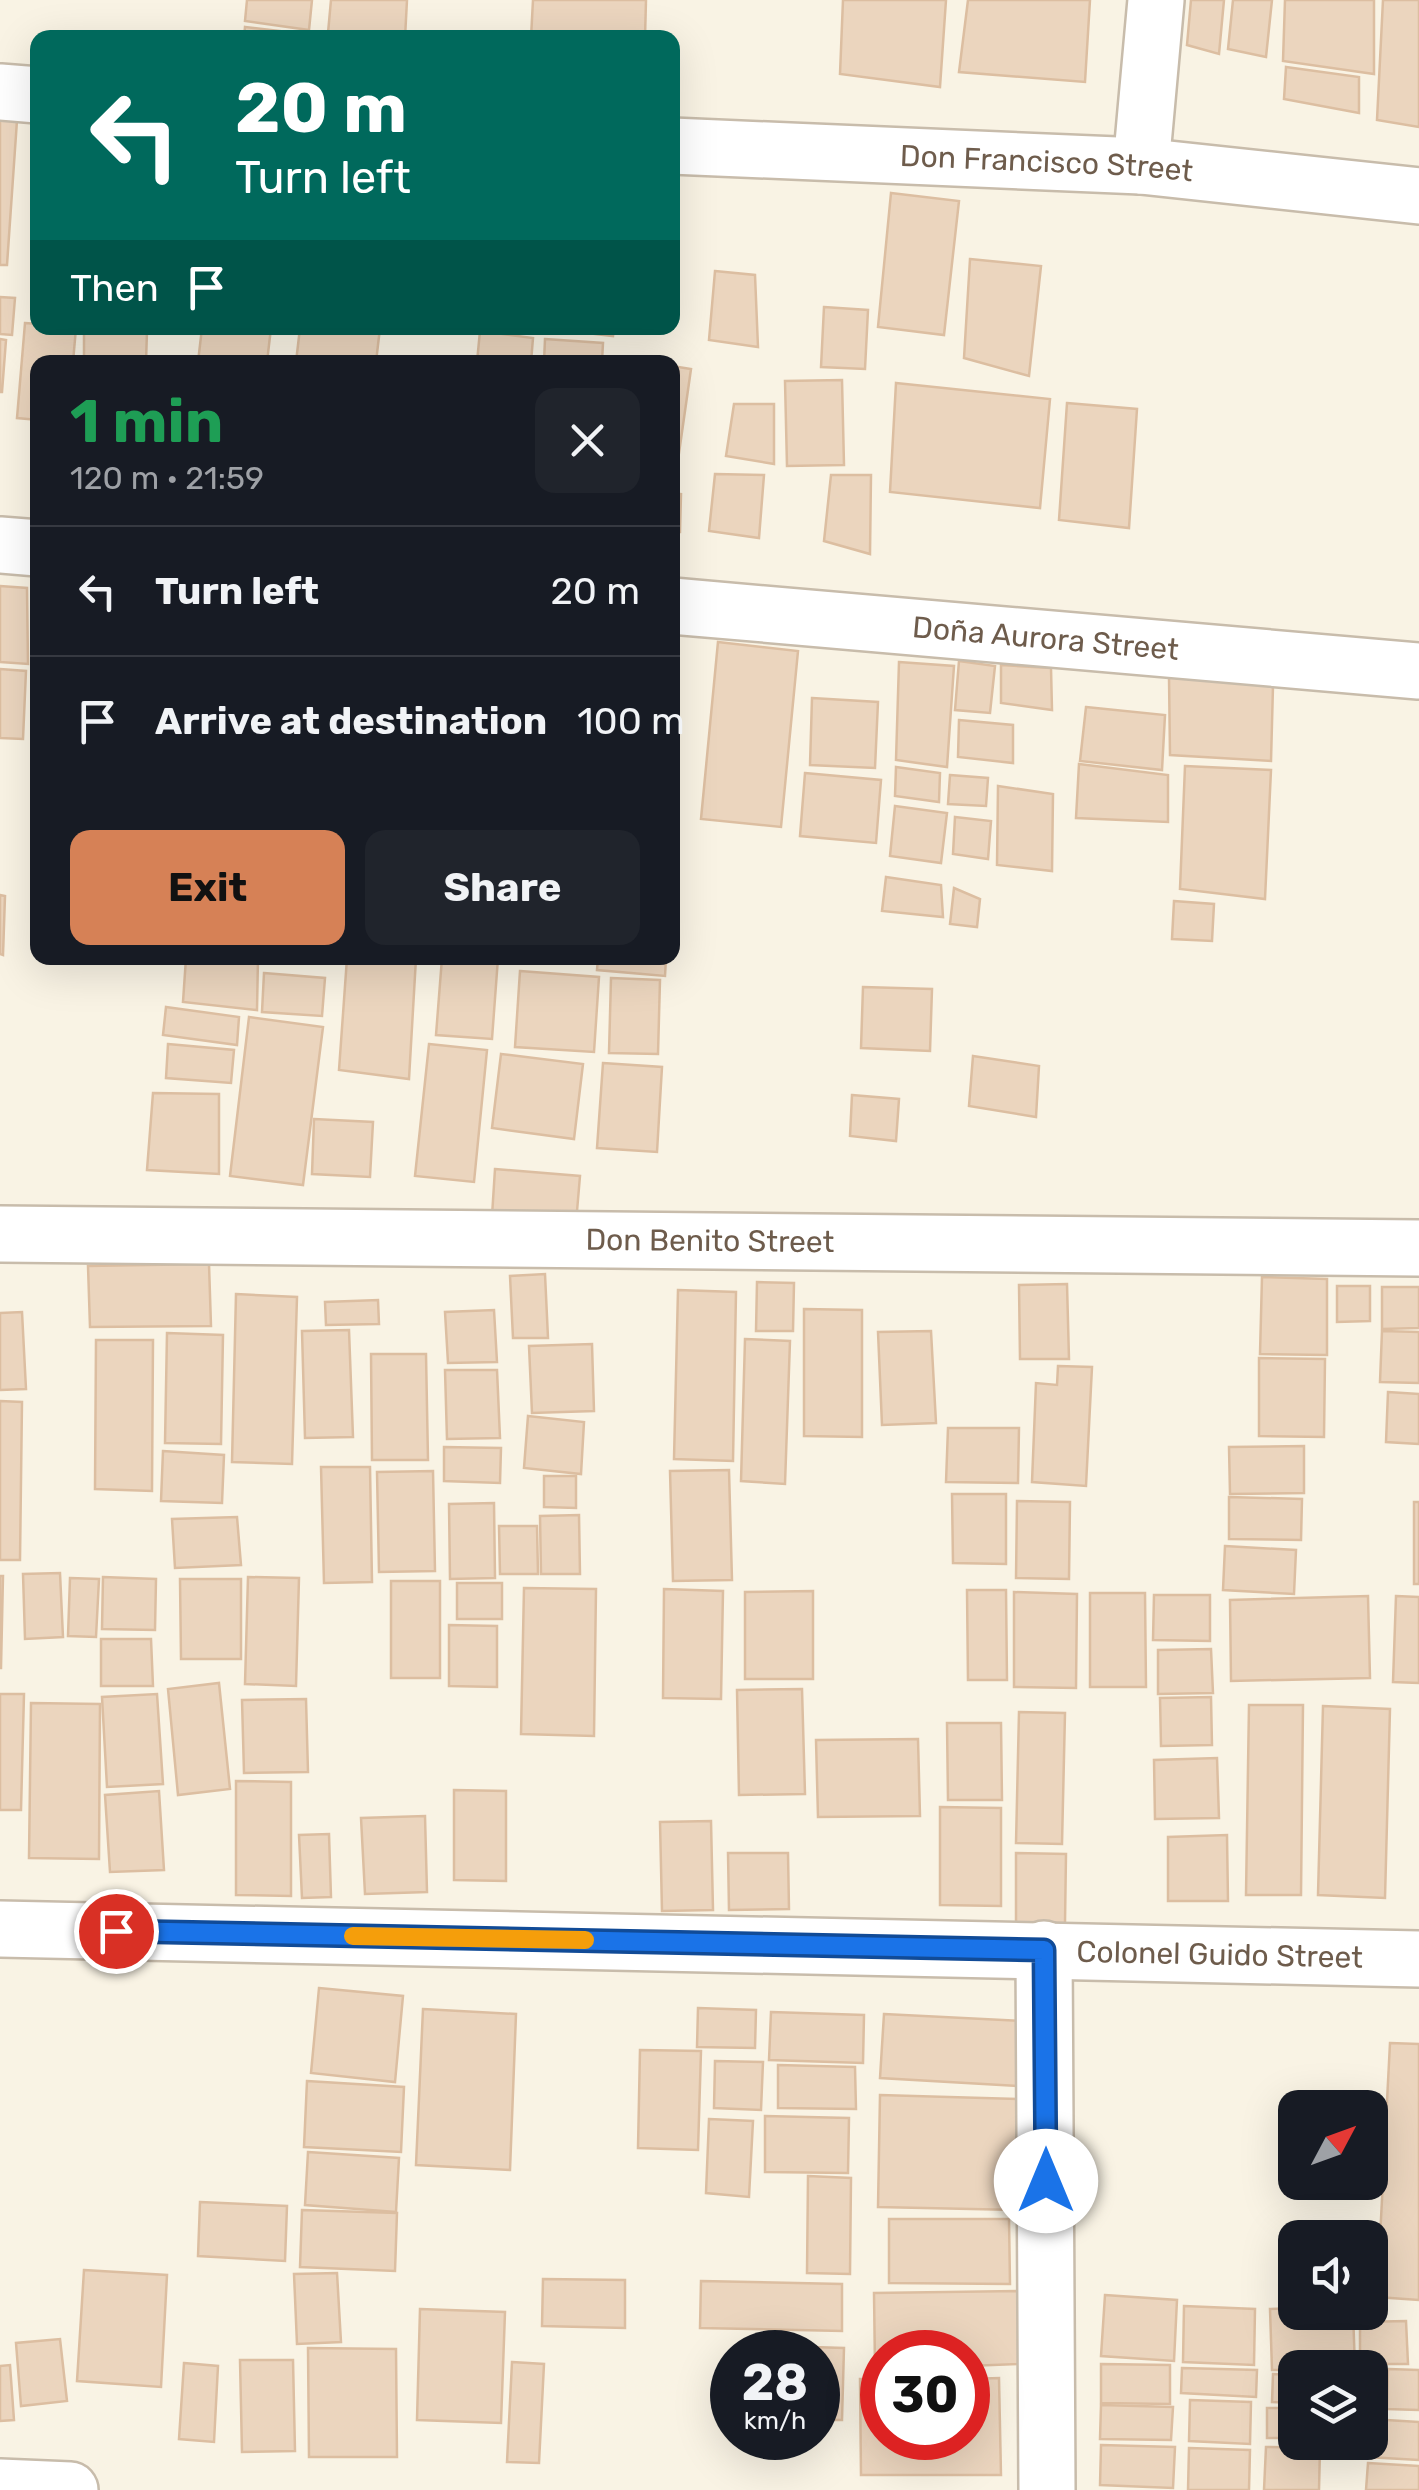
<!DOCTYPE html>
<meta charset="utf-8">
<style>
body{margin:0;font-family:Rubik,sans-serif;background:#20242c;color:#f1f3f6;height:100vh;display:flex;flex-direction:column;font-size:38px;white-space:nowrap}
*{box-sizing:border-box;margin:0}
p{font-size:32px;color:#9ea1a6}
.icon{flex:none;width:55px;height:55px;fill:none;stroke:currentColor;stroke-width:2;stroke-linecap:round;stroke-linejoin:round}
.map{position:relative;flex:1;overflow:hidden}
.sheet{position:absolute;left:30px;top:355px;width:650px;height:610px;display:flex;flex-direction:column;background:#171b24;border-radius:20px;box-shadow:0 10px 40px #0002}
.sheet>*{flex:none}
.guide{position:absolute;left:30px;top:30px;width:650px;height:305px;border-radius:20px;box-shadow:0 10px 40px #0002;background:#00695c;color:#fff;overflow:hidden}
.needle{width:65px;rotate:49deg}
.tools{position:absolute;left:1278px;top:2090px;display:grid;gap:20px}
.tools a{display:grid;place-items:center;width:110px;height:110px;border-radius:20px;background:#171b24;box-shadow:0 10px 40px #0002;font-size:50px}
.speed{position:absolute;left:710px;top:2330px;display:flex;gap:20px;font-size:50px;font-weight:700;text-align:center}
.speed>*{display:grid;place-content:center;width:130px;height:130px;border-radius:50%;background:#171b24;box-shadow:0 10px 40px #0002;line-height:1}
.speed small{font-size:25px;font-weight:400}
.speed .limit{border:15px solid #d22;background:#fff;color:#111}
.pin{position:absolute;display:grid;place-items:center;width:85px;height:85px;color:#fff;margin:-42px;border:5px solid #fff;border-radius:50%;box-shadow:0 2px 10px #0007}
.me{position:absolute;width:110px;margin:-55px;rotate:0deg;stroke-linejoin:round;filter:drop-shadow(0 0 8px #0008)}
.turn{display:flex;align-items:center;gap:35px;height:210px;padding:0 40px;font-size:45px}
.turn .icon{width:130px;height:130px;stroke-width:2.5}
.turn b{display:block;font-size:70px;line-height:85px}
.then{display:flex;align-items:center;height:95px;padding:0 40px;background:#0003;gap:20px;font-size:38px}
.round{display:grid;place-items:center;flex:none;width:105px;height:105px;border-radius:20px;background:#20242c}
.headline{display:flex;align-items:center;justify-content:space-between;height:170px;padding:0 40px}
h1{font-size:60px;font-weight:700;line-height:75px;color:#1e9e55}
.cta{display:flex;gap:20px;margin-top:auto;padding:20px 40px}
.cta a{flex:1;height:115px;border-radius:20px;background:#d68156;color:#111;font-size:40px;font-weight:700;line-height:115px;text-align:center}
.cta a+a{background:#20242c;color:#f1f3f6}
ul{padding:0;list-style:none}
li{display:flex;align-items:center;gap:30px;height:130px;padding:0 40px;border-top:2px solid #363941}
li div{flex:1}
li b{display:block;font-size:38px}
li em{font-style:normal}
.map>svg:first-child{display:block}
.building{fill:#ebd5be;stroke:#dcbea1;stroke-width:2.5}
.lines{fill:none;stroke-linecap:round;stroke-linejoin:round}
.minor-casing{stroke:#c8bcab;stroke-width:60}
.minor{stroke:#fff;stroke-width:55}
.route-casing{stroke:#114b97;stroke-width:25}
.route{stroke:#1a73e8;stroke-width:18}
.slow{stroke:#f59e0b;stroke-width:18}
.labels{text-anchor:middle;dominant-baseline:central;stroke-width:8;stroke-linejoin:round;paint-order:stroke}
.street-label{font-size:30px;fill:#6e5c4c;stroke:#fdf7e9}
</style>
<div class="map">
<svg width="1419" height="2490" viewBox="0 0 1419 2490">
<rect width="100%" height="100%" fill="#f9f3e4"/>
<!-- building -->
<g class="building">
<path d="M247 0H312L309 30 245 21Z"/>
<path d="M331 0H407L405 38H363L328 33Z"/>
<path d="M533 0H646L645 38H531Z"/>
<path d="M843 0H946L940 87 840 74Z"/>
<path d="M968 0H1090L1085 82 959 72Z"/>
<path d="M1191 0H1224L1219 54 1187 45Z"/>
<path d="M1233 0H1272L1266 57 1228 49Z"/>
<path d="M1285 0H1374V74L1283 61Z"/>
<path d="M1383 0H1419V127L1377 120Z"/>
<path d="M245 27 306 34V38H244Z"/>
<path d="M1286 67 1359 77V113L1284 99Z"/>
<path d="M0 105 18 106 7 265H0Z"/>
<path d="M891 193 959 201 944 335 878 327Z"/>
<path d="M970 259 1041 266 1029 376 964 358Z"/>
<path d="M715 271 755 275 758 347 709 340Z"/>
<path d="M0 297 15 298 12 335 0 334Z"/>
<path d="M824 307 868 310 865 369 821 367Z"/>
<path d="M25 323 38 324V328H76L73 362H38V420L17 418Z"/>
<path d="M84 328 147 331 146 362H84Z"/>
<path d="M202 328H271L267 362H198Z"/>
<path d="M300 328H380L376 362H296Z"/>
<path d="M569 328H614L613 336 569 331Z"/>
<path d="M480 331 533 338 531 362H477Z"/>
<path d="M0 339 6 340 2 392H0Z"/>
<path d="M545 339 603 343 602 362H544Z"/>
<path d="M672 366 691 369 679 453 672 452Z"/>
<path d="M842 380 844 465 787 466 785 381Z"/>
<path d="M896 383 1050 399 1040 508 890 492Z"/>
<path d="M1067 403 1137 409 1129 528 1059 520Z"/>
<path d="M734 404H774V464L726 456Z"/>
<path d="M715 474 764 475 759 538 709 531Z"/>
<path d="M831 475H871L870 554 824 541Z"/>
<path d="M672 493 681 494 680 532H672Z"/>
<path d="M0 586 27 588 28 664 0 662Z"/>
<path d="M718 642 798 651 781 827 701 819Z"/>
<path d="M959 661 995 666 990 713 955 710Z"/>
<path d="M899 662 954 666 947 767 896 760Z"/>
<path d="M1001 665 1051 668 1052 710 1001 703Z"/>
<path d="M0 669 26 671 23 739 0 738Z"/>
<path d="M1169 677 1273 686 1271 761 1170 755Z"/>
<path d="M812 698 878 702 875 768 810 765Z"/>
<path d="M1086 707 1165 715 1162 770 1080 761Z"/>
<path d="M959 720 1013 725V763L958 757Z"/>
<path d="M1079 764 1168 775V822L1076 818Z"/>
<path d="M1185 766 1271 770 1265 899 1180 889Z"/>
<path d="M896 767 940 773 939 802 895 796Z"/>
<path d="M805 773 881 780 876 843 800 836Z"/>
<path d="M950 775 988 778 986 806 948 804Z"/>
<path d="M998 786 1053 794 1052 871 997 865Z"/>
<path d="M895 806 947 813 941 863 890 856Z"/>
<path d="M955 817 991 821 988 859 953 854Z"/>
<path d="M886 877 941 885 943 917 882 911Z"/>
<path d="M954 888 980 899 977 927 950 924Z"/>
<path d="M0 895 5 896 3 955 0 954Z"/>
<path d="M1174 901 1214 904 1212 941 1172 939Z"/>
<path d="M186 958H258L257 1010 183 1002Z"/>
<path d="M347 958H416L409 1079 339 1070Z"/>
<path d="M442 958H498L492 1039 436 1035Z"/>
<path d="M598 958H666L665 976 597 970Z"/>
<path d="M520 971 599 977 594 1052 515 1047Z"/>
<path d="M264 973 325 978 322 1016 262 1012Z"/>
<path d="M611 978 660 980 658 1054 609 1053Z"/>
<path d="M863 987 932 989 930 1051 861 1048Z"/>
<path d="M166 1007 239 1017 237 1045 163 1035Z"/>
<path d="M249 1017 323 1027 303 1185 230 1176Z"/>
<path d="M168 1044 234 1050 231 1083 166 1078Z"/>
<path d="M429 1044 487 1050 474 1182 415 1176Z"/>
<path d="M501 1054 583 1064 574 1139 492 1128Z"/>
<path d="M973 1056 1039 1066 1036 1117 969 1106Z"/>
<path d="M603 1063 662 1067 657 1152 597 1148Z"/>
<path d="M153 1093 219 1094V1174L147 1170Z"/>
<path d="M852 1095 899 1099 896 1141 850 1136Z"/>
<path d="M314 1119 373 1122 370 1177 312 1174Z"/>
<path d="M495 1169 580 1176 576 1223 492 1216Z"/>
<path d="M209 1264 211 1326 90 1327 88 1266Z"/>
<path d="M545 1274 548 1338H513L510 1276Z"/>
<path d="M1262 1277 1327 1279V1355L1260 1354Z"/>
<path d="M757 1282 794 1283 793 1331H756Z"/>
<path d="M1067 1284 1069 1359H1020L1019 1285Z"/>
<path d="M1337 1286H1370V1321L1337 1322Z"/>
<path d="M1382 1287H1419V1328L1382 1329Z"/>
<path d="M678 1290 736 1292 733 1461 674 1459Z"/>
<path d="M236 1294 297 1297 292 1464 232 1462Z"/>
<path d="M378 1300 379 1324 326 1325 325 1302Z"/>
<path d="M804 1309 862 1310V1437L804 1436Z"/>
<path d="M494 1310 497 1362 448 1363 445 1312Z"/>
<path d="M22 1312 26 1389 0 1390V1313Z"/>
<path d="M349 1330 353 1437 305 1438 302 1331Z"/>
<path d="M931 1331 936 1423 882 1425 878 1332Z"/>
<path d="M1382 1331 1419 1332V1383L1380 1382Z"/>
<path d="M167 1333 223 1335 221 1444 165 1443Z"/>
<path d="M745 1339 790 1341 785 1484 741 1481Z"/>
<path d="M96 1340H153L152 1491 95 1489Z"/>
<path d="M592 1344 594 1411 532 1413 529 1346Z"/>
<path d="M371 1354H426L428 1460H372Z"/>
<path d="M1259 1358 1325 1359 1324 1437 1259 1436Z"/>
<path d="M1058 1366 1092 1367 1086 1486 1032 1482 1036 1383 1057 1385Z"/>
<path d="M445 1370H497L500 1438 447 1439Z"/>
<path d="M1388 1392 1419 1394V1444L1386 1442Z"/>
<path d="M0 1401 22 1402 20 1560H0Z"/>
<path d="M528 1416 584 1422 581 1474 524 1468Z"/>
<path d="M948 1428H1019L1018 1483 946 1482Z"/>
<path d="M1304 1446V1493L1230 1494 1229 1447Z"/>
<path d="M444 1447 501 1448 500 1483 444 1481Z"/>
<path d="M163 1451 224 1455 222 1503 161 1501Z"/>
<path d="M321 1467H370L372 1582 324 1583Z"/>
<path d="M729 1470 732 1580 673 1581 670 1471Z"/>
<path d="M433 1471 435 1571 379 1572 377 1472Z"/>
<path d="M544 1476H576V1508L544 1507Z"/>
<path d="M952 1494H1006V1564L953 1563Z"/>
<path d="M1229 1497 1302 1499 1301 1540 1229 1539Z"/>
<path d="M1017 1501 1070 1502 1069 1579 1016 1578Z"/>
<rect x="1414" y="1502" width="5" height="82"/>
<path d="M494 1503 495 1578 450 1579 449 1504Z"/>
<path d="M579 1515 580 1574H541L540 1516Z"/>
<path d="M237 1517 241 1565 175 1568 172 1519Z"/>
<path d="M499 1526H537L538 1574H500Z"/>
<path d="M1225 1546 1296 1550 1294 1594 1223 1590Z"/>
<path d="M60 1573 63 1637 25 1639 23 1574Z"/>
<path d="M0 1576H3L1 1668H0Z"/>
<path d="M103 1577 156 1579 155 1630 102 1629Z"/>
<path d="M248 1577 299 1578 296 1686 245 1684Z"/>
<path d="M70 1578 99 1579 96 1637 68 1636Z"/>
<path d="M180 1579H241V1659H181Z"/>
<rect x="391" y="1581" width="49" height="97"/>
<rect x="457" y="1583" width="45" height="36"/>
<path d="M524 1588 596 1589 594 1736 521 1734Z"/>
<path d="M664 1589 723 1591 721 1699 663 1698Z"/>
<path d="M967 1590H1006L1007 1680H968Z"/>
<path d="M813 1591V1679H745V1592Z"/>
<path d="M1014 1592 1077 1594 1076 1688 1014 1687Z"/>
<path d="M1090 1593H1145L1146 1687H1090Z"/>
<path d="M1154 1595H1210V1641L1153 1640Z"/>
<path d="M1368 1596 1370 1678 1231 1681 1230 1600Z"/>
<path d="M1396 1596 1419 1597V1683L1393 1682Z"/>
<path d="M449 1625 497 1626V1687L449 1686Z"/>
<path d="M101 1639H151L153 1686H101Z"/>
<path d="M1211 1649 1213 1693 1158 1694V1650Z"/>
<path d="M219 1683 230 1789 178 1795 168 1689Z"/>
<path d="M802 1689 805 1794 739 1795 737 1690Z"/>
<path d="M0 1694H24L21 1810H0Z"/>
<path d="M157 1694 163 1784 107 1787 102 1697Z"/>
<path d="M1211 1697 1212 1745 1161 1746 1160 1698Z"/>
<path d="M306 1699 308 1772 244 1773 242 1700Z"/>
<path d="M31 1703 100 1704 99 1859 29 1858Z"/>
<path d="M1249 1705H1303L1301 1895H1246Z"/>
<path d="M1323 1706 1390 1709 1385 1898 1318 1895Z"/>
<path d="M1019 1712 1065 1713 1062 1844 1016 1843Z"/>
<path d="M947 1723H1001L1002 1800H948Z"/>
<path d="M918 1739 920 1816 818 1817 816 1740Z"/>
<path d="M1217 1758 1219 1818 1155 1819 1154 1760Z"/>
<path d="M236 1781 291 1782V1896L236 1895Z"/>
<path d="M454 1790 506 1791V1881L454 1880Z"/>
<path d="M159 1791 164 1870 110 1872 105 1795Z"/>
<path d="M940 1807 1001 1808V1906L940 1905Z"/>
<path d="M425 1816 427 1892 365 1894 361 1818Z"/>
<path d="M711 1821 713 1910 662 1911 660 1822Z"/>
<path d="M329 1834 331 1897 302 1898 299 1835Z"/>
<path d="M1227 1835 1228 1901H1168V1837Z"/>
<path d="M728 1853H788L789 1909 729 1910Z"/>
<path d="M1016 1853 1066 1854 1065 1923H1016Z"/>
<path d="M319 1988 403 1996 395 2082 311 2073Z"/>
<path d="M698 2008 756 2010 755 2048 697 2047Z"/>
<path d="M423 2009 516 2014 510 2170 416 2165Z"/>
<path d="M771 2012 864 2015 863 2063 769 2060Z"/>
<path d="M884 2014 1023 2021 1020 2086 880 2078Z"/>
<path d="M1390 2043 1419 2044V2300L1377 2297Z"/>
<path d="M640 2050 701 2051 698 2150 638 2148Z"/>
<path d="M715 2061 763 2062 761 2110 714 2108Z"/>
<path d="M778 2065 855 2067 856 2109 778 2108Z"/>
<path d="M307 2081 404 2087 401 2152 304 2147Z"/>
<path d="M880 2095 1022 2099 1021 2210 878 2207Z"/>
<path d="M765 2116 849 2118 848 2173 765 2172Z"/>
<path d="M709 2119 753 2121 749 2197 706 2193Z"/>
<path d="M308 2152 399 2158 396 2212 305 2205Z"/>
<path d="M808 2176 851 2178 850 2274 807 2273Z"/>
<path d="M200 2202 287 2206 285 2261 198 2256Z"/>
<path d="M302 2210 397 2213 395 2271 300 2267Z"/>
<path d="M889 2219H1009L1010 2284 889 2283Z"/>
<path d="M84 2270 167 2275 161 2387 77 2381Z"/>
<path d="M337 2273 341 2342 297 2344 294 2274Z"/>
<path d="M543 2279 625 2280V2328L542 2326Z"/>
<path d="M701 2281 842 2284V2331L700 2328Z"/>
<path d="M1019 2291 1020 2364 968 2366V2352H882V2368H875L874 2293Z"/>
<path d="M1105 2295 1177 2300 1174 2361 1101 2356Z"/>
<path d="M1184 2306 1255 2309 1254 2365 1183 2362Z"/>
<path d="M1295 2308V2312H1353L1355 2368H1295V2370H1272L1270 2309Z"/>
<path d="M420 2309 505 2312 501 2423 417 2420Z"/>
<path d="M1406 2321 1408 2364H1360V2322Z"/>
<path d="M60 2339 67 2401 21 2406 16 2343Z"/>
<path d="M745 2345 844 2348 842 2420H818V2352H745Z"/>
<path d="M308 2348 396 2349 397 2457H309Z"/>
<path d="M240 2360H293L295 2451 242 2452Z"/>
<path d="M512 2362 544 2364 539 2463 507 2462Z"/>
<path d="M184 2363 218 2366 214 2442 179 2439Z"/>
<path d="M1101 2364 1170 2365V2404L1101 2403Z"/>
<path d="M10 2365 14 2420 0 2421V2366Z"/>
<path d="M1182 2368 1257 2370 1256 2397 1181 2393Z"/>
<path d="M1388 2369 1419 2370V2410L1387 2409Z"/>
<path d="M1273 2374 1295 2375V2403L1272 2402Z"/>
<path d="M999 2378 1001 2475H861L860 2379H882V2438H968V2379Z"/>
<path d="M1190 2400 1251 2402 1250 2444 1189 2441Z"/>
<path d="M1101 2405 1173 2407 1171 2440 1100 2439Z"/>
<rect x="1267" y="2408" width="28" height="30"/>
<path d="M1370 2419 1419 2422V2460L1367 2457Z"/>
<path d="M1101 2445 1175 2447 1173 2488 1100 2485Z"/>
<path d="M1266 2447 1320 2448 1319 2490H1264Z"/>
<path d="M1189 2448 1250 2450 1249 2490H1188Z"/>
<path d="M1368 2463 1419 2466V2490H1366Z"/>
</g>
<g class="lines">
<!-- minor casing -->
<g class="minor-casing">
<g id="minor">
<path d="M0 92 38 95"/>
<path id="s1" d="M672 146 1141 166 1419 196"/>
<path d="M1141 166 1156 0"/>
<path d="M0 545 38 548"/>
<path id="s2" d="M672 606 1419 671"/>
<path id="s3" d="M0 1234 1419 1248"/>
<path id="s4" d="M0 1929 1419 1959"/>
<path d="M1044 1949 1047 2490"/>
<path d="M0 2487 70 2490"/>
</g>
</g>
<!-- minor -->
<use href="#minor" class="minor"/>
</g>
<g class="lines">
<!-- route casing -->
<g class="route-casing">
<path id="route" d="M116 1931 1044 1950 1046 2181"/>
</g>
<!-- route -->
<use href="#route" class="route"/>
<!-- slow -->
<path class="slow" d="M353 1936 585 1940"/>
</g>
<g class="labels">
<!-- street labels -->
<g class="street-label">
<text stroke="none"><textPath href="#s1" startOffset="375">Don Francisco Street</textPath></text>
<text stroke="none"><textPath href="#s2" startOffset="375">Doña Aurora Street</textPath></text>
<text stroke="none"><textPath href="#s3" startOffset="710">Don Benito Street</textPath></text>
<text stroke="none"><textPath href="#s4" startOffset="1220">Colonel Guido Street</textPath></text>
</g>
</g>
</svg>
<div class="tools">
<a><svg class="needle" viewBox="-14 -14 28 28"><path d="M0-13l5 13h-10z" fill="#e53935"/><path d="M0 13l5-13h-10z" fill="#9ea1a6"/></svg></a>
<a><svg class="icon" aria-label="sound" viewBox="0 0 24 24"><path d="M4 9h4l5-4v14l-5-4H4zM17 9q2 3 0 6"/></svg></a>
<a><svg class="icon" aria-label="layers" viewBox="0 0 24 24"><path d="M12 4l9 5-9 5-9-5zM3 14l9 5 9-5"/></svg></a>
</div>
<div class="speed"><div>28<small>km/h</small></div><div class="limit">30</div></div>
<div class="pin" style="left:116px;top:1931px;background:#d93025"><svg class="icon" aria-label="arrive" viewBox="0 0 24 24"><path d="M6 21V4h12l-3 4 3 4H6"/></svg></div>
<svg class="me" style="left:1046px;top:2181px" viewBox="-20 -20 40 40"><circle r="19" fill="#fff"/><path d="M0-13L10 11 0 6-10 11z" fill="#1a73e8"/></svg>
<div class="guide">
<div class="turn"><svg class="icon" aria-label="left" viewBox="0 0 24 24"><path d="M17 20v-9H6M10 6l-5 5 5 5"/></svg><div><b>20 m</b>Turn left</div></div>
<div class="then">Then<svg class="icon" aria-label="arrive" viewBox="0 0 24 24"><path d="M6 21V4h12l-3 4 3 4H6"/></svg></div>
</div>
<section class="sheet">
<div class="headline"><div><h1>1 min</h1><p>120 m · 21:59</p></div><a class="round"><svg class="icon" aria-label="close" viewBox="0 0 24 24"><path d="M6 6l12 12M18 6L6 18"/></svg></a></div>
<ul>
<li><svg class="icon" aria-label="left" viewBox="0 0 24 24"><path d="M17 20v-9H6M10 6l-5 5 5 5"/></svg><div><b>Turn left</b></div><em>20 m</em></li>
<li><svg class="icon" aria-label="arrive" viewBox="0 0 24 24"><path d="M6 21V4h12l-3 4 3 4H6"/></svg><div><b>Arrive at destination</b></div><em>100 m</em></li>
</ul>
<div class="cta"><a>Exit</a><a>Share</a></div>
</section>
</div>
